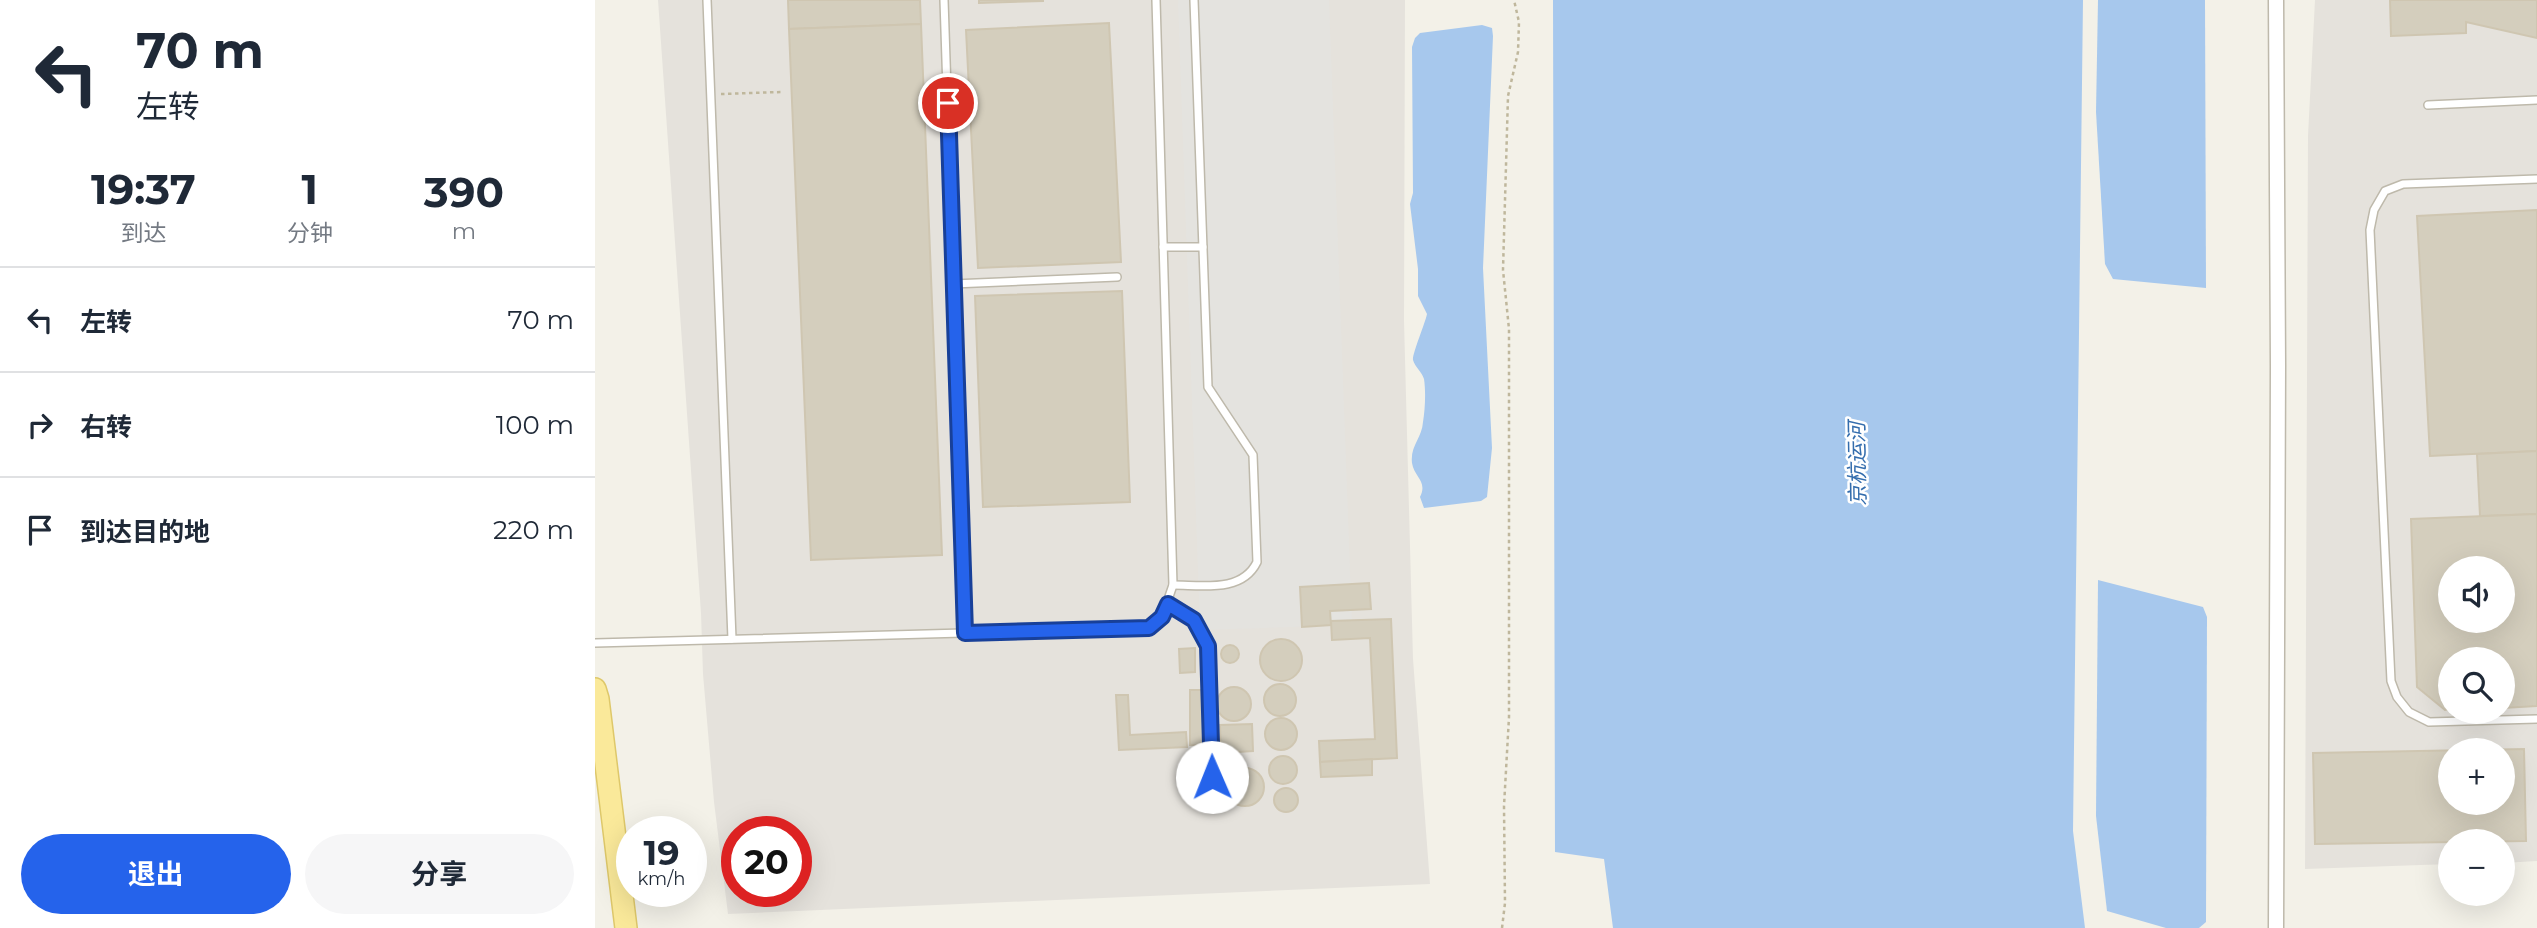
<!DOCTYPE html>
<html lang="zh">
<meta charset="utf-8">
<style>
body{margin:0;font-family:Montserrat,"Noto Sans SC",sans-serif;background:#f6f6f7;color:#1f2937;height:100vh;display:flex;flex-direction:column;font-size:26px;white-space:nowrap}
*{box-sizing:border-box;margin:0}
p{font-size:23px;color:#747a83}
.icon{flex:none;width:38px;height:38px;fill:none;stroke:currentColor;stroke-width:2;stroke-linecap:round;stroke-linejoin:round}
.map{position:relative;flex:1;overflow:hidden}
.sheet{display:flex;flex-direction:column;background:#fff;width:595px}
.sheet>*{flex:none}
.banner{background:#fff;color:#1f2937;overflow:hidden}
.tools{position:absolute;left:1843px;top:556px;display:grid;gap:14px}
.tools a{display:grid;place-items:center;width:77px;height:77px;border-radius:50%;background:#fff;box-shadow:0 7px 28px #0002;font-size:35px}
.speed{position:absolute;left:21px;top:816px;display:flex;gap:14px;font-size:35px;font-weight:700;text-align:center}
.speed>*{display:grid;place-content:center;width:91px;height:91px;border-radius:50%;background:#fff;box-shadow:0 7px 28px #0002;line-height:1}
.speed small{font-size:18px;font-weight:400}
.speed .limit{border:10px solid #d22;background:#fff;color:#111}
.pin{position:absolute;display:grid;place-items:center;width:60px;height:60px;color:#fff;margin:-30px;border:4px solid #fff;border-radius:50%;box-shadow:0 2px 7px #0007}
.me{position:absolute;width:77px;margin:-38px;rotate:359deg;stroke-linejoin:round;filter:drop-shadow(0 0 5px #0008)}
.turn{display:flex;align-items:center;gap:24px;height:147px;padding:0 21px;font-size:32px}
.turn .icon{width:91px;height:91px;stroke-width:2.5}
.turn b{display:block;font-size:49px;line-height:60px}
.eta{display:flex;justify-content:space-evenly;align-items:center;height:119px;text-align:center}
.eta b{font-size:42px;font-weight:700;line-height:49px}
.primary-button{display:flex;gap:14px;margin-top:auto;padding:14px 21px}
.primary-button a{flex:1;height:80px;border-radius:42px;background:#2563eb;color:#fff;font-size:28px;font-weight:700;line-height:80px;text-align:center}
.primary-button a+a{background:#f6f6f7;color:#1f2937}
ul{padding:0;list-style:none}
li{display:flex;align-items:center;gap:21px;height:105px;padding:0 21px;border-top:2px solid #e0e1e3}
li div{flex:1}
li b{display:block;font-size:26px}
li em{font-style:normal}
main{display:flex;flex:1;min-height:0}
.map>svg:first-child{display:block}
.industrial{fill:#e5e2dc;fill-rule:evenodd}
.parking{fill:#e4e3df}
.water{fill:#a7c8ed}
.building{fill:#d4cebd;stroke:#cfc6b1;stroke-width:2;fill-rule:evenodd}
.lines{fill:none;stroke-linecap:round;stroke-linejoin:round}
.service-casing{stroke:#beb9ab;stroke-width:10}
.minor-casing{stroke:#beb9ab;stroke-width:17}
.primary-casing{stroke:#dec86a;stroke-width:24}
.path{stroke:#bfb79c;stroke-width:2.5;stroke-dasharray:3.5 3.5;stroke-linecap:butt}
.service{stroke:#fff;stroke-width:7}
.minor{stroke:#fff;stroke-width:14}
.primary{stroke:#fae99a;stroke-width:21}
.route-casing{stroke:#184099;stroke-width:18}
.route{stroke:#2563eb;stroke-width:12}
.labels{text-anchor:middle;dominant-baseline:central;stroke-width:5;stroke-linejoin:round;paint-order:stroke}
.water-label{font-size:21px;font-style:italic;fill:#346dad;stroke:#fff}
</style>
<main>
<section class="sheet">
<div class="banner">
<div class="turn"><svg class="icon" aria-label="left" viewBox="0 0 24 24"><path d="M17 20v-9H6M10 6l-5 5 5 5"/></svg><div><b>70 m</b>左转</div></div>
</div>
<div class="eta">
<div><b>19:37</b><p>到达</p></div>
<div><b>1</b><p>分钟</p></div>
<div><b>390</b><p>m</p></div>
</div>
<ul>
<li><svg class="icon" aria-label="left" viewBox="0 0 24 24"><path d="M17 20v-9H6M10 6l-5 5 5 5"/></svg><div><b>左转</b></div><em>70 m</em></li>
<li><svg class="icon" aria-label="right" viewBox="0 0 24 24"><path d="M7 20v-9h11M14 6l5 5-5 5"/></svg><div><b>右转</b></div><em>100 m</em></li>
<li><svg class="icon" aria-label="arrive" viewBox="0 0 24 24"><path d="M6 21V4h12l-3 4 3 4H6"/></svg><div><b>到达目的地</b></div><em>220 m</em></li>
</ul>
<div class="primary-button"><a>退出</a><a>分享</a></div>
</section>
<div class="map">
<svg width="1942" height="928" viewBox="0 0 1942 928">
<rect width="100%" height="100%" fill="#f3f1e8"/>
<!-- industrial -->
<g class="industrial">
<path d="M63 0H810L809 321 818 659 835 884 133 914 119 802 108 674 106 613ZM142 831H201V891H142Z"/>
<path d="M1720 0H1942V861L1908 863V842H1855V864L1710 869 1713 136ZM1855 569H1908V621H1855ZM1855 660H1908V712H1855ZM1855 751H1908V803H1855Z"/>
</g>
<!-- parking -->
<path class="parking" d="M583 0H734L757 625 605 630Z"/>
<!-- water -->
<g class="water">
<path d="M958 0H1488L1478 831 1490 928H1018L1009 859 960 852Z"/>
<path d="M1503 0H1610L1611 288 1518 279 1510 264 1501 112Z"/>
<path d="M887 25 897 28 898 36 888 268 897 448 892 497 886 501 829 508 825 497C833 481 819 477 817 463 815 446 827 438 828 422 830 410 831 392 829 379 827 372 820 367 818 360 817 354 830 324 832 314L823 296V269L815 204 818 193 817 47 820 38 825 33Z"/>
<path d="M1503 580 1608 607 1612 617 1611 922 1604 928H1571L1512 911 1501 816Z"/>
</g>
<!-- building -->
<g class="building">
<path d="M193 0H325L326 24 194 29Z"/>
<path d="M384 0H448V1L384 3Z"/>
<path d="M1795 0H1942V38L1871 22V33L1796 36Z"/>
<path d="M514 23 526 262 383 268 371 30Z"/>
<path d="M326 24 347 555 216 560 194 29Z"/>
<path d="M1942 210V451L1835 456 1822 216Z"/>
<path d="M527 291 535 502 388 507 380 296Z"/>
<path d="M1942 451V514L1885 516 1882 454Z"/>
<path d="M1942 514V706L1908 708V660H1855V709L1850 710 1822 687 1816 519ZM1855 569H1908V621H1855Z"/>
<path d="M774 583 776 609 735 611 736 625 707 627 705 587Z"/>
<path d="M796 619 802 758 725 762 724 741 780 739 775 638 737 640 736 621Z"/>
<circle cx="686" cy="660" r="21"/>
<circle cx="635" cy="654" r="9"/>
<path d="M600 648V672L585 673 584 649Z"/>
<circle cx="685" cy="700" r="16"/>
<circle cx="639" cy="704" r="17"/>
<rect x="595" y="690" width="13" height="55"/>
<path d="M521 695H533L535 735 591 732 592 747 524 750Z"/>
<circle cx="686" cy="734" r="16"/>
<path d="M657 724 658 751 626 753 625 725Z"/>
<path d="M1929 749 1931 841 1720 844 1718 753ZM1855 751H1908V803H1855Z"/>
<circle cx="688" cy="770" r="14"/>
<rect x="594" y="759" width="17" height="26"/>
<path d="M777 759V775L726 777 725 762Z"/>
<circle cx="650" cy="787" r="19"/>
<circle cx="691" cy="800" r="12"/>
</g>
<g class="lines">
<!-- service casing -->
<g class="service-casing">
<g id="service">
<path d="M112 0 137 639"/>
<path d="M349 0 370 633"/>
<path d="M1833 105 1942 100"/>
<path d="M1942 179 1808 184 1790 191 1779 210 1775 230 1796 681 1802 697 1814 712 1834 722 1942 719"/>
<path d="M568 247H608"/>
<path d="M358 284 522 277"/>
<path d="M578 585C607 585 647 593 662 562L658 455 613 387 599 0"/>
<path d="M573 604 599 619 613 646 618 802"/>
<path d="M0 643 554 628 567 617 578 585 561 0"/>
</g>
</g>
<!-- minor casing -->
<g class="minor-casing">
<path id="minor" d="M1681 0 1683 366 1681 928"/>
</g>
<!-- primary casing -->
<g class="primary-casing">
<path id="primary" d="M0 689 3 699 31 928"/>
</g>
<!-- path -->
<g class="path">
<path d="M126 94 186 92"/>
<path d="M907 928 910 903 909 806 914 717V329L908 270 913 96 923 52 924 22 919 0"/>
</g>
<!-- service -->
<use href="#service" class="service"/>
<!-- minor -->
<use href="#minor" class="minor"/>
<!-- primary -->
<use href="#primary" class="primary"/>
</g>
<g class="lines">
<!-- route casing -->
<g class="route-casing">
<path id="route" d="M353 103 370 633 554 628 567 617 573 604 599 620 613 646 617 777"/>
</g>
<!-- route -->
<use href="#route" class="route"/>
</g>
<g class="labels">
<!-- water labels -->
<g class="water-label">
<text transform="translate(1262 464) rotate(-91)">京杭运河</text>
</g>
</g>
</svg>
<div class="tools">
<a><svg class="icon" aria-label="sound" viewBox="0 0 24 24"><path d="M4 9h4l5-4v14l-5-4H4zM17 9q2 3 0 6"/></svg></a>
<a><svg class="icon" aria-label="search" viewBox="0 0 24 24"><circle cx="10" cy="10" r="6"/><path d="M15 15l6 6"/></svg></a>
<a>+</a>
<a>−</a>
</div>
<div class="speed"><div>19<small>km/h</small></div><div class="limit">20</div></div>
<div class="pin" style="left:353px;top:103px;background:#d93025"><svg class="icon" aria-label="arrive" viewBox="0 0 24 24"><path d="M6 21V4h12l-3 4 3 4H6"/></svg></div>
<svg class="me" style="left:617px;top:777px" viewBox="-20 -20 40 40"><circle r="19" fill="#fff"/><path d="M0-13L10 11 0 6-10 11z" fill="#2563eb"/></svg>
</div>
</main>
